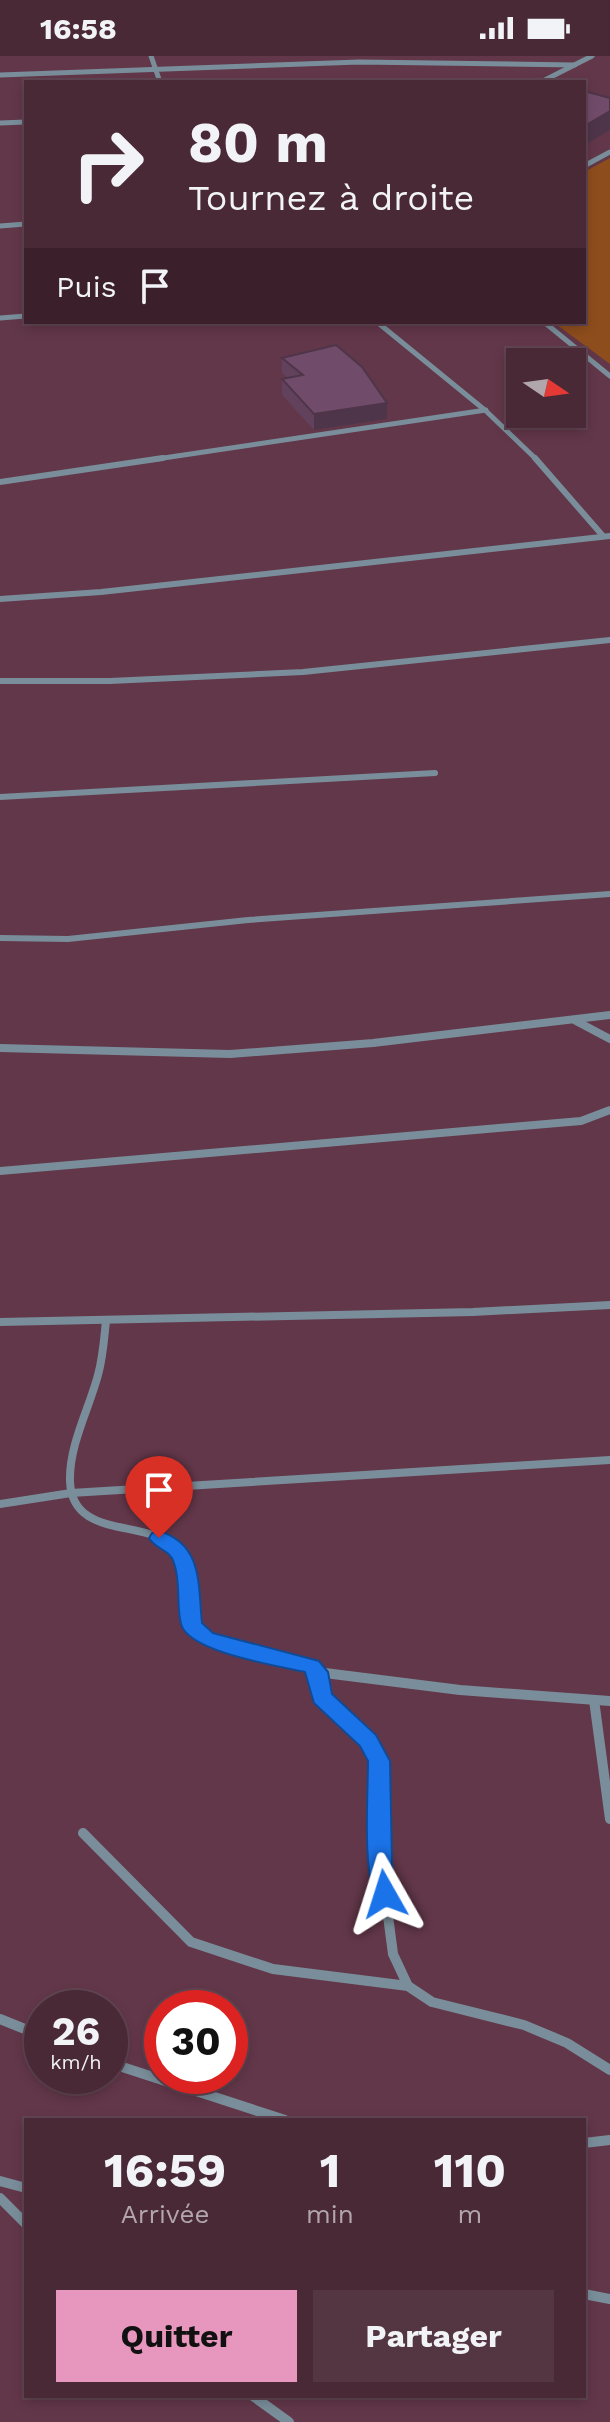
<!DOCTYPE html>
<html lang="fr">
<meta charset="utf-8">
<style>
body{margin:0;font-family:"Work Sans",sans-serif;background:#543542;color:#f1f3f6;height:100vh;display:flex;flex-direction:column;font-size:30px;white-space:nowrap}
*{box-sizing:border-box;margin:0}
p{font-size:26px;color:#b2a6ad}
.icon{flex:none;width:44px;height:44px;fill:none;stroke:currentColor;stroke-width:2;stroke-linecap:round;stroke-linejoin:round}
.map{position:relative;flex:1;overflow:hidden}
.drawer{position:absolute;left:24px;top:2062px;width:562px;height:280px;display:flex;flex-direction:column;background:#4a2937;border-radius:0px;box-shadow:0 4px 12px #0003,0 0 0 2px #614552}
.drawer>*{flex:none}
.banner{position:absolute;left:24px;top:24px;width:562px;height:244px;border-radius:0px;box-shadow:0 4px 12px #0003,0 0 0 2px #614552;background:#4a2937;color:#f1f3f6;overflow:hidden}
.needle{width:52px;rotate:103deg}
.tools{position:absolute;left:506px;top:292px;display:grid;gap:16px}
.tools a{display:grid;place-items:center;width:80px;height:80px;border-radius:0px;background:#4a2937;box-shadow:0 4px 12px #0003,0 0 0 2px #614552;font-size:40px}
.speed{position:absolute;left:24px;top:1934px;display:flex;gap:16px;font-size:40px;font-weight:700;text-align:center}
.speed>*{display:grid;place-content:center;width:104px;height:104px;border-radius:50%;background:#4a2937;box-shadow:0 4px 12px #0003,0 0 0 2px #614552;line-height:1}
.speed small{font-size:20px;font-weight:400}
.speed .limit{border:12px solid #d22;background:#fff;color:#111}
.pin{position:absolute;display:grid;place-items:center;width:68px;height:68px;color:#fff;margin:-82px -34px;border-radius:50% 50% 50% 0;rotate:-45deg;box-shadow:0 0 8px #0007}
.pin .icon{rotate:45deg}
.me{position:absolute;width:88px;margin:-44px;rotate:354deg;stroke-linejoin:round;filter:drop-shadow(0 0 6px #0008)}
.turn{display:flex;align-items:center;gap:28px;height:168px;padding:0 32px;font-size:36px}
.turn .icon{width:104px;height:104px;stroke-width:2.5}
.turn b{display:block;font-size:56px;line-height:68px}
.then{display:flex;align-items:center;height:76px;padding:0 32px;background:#0003;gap:16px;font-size:30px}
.eta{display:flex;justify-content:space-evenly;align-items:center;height:136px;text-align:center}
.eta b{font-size:48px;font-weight:700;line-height:56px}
.button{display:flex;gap:16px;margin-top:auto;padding:16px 32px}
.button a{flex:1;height:92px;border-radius:0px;background:#e797bd;color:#111;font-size:32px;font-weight:700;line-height:92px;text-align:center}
.button a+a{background:#543542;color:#f1f3f6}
.status{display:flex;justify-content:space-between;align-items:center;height:56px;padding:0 40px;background:#4a2937;direction:ltr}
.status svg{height:22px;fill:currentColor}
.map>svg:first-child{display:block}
.green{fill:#8e4d1c}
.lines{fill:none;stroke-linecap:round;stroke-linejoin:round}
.street-far3{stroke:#798e9a;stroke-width:5}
.street-far2{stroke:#798e9a;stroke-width:6}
.street-far1{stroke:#798e9a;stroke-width:8}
.street{stroke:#798e9a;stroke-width:10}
.wall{fill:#61415b}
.shaded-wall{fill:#4f354a}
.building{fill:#714c6a;stroke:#4f354a;stroke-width:2}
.route{fill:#1a73e8;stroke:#114b97;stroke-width:2}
</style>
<div class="status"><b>16:58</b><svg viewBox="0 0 49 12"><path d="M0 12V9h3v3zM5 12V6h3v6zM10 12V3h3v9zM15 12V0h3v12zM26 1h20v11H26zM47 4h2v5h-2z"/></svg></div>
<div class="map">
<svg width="610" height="2366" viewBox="0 0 610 2366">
<rect width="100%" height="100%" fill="#623749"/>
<!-- green -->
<path class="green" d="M610 102V308L553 266H584V116Z"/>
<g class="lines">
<!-- street-far3 -->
<g class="street-far3">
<path d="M151 0 160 26"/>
<path d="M0 19 359 6 575 9"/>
<path d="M541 26 592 0"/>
<path d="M0 67 26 66"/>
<path d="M584 110 610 96"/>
<path d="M0 170 26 168"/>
<path d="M0 262 26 260"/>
<path d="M377 266 486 355 537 404"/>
<path d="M544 266 610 320"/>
<path d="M150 404 486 354"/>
</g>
<!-- street-far2 -->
<g class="street-far2">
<path d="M535 402 603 480"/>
<path d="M0 426 163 402"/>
<path d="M0 543 101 536 610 480"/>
<path d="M0 625H110L303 616 610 584"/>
<path d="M0 741 435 717"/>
<path d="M0 882 68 883 248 864 610 838"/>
</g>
<!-- street-far1 -->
<g class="street-far1">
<path d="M576 965 610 983"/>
<path d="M0 992 230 998 373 987 610 959"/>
<path d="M0 1115 581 1065 610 1054"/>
<path d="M106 1265C104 1283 103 1301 98 1319 89 1353 69 1389 70 1425 72 1487 153 1460 179 1496 190 1512 189 1536 190 1555"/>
<path d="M0 1266 473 1256 610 1249"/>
<path d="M0 1448 71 1437 610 1404"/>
</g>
<!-- street -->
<g class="street">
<path d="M190 1553 192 1570 206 1583 312 1610 317 1616 322 1642 368 1685 379 1705 381 1807 393 1898 408 1930 432 1946 524 1969 567 1987 610 2014"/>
<path d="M317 1616 460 1634 610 1645"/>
<path d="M594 1644 610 1763"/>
<path d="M83 1777 191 1886 273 1913 408 1930"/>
<path d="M0 1963 42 1980"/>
<path d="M110 2007 285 2064"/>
<path d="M584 2087 610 2084"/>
<path d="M0 2125 26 2132"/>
<path d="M0 2142 26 2168"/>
<path d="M584 2238 610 2243"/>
<path d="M253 2340 289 2366"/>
</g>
</g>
<!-- wall -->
<g class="wall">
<path d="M584 35 610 42V74L585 89Z"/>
<path d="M282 302 387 363 314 374 282 339V323L288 322 282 317Z"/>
</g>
<!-- shaded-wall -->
<g class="shaded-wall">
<path d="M610 55V74L585 89 586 69Z"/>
<path d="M387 347V363L314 374V358Z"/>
</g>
<!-- building -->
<g class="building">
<path d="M584 35 610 42V55L586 69H584Z"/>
<path d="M336 289 362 311 387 347 314 358 282 323 303 319 282 302Z"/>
</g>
<!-- route -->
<path class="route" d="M159 1475C203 1488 198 1529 202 1567L213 1577 319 1605 328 1616 332 1638 376 1679 390 1705 392 1807 396 1838 393 1844 385 1847 377 1844C362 1817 368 1739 368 1705L360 1690 314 1647 305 1616C278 1610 188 1596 181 1568 176 1549 181 1526 174 1507 170 1493 156 1494 149 1482L152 1477Z"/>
</svg>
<div class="tools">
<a><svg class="needle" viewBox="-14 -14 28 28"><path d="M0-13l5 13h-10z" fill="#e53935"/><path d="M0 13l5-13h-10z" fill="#b2a6ad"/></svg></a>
</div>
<div class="speed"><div>26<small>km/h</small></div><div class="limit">30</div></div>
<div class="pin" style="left:159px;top:1482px;background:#d93025"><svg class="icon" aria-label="arrive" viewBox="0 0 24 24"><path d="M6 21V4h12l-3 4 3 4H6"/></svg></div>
<svg class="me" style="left:385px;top:1838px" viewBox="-20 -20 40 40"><path d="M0-17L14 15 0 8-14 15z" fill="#1a73e8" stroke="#fff" stroke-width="4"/></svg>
<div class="banner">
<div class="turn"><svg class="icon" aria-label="right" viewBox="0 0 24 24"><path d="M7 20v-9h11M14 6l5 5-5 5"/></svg><div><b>80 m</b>Tournez à droite</div></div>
<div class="then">Puis<svg class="icon" aria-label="arrive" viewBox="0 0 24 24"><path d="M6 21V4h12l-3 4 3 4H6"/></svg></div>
</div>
<section class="drawer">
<div class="eta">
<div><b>16:59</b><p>Arrivée</p></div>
<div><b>1</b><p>min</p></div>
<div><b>110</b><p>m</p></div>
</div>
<div class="button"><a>Quitter</a><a>Partager</a></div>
</section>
</div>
